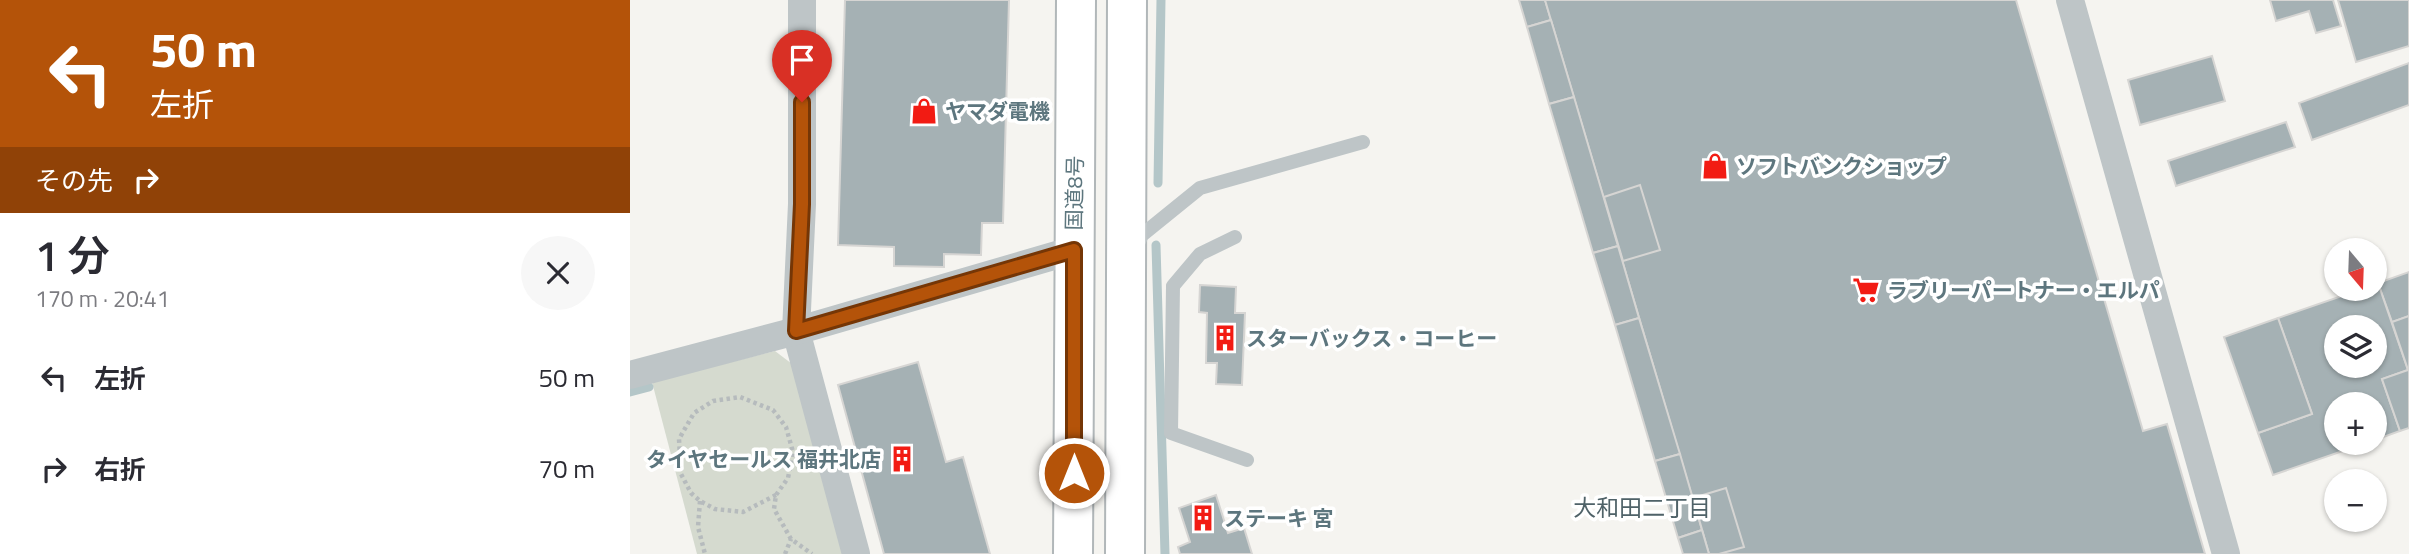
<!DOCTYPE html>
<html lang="ja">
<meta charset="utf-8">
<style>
body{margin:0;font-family:"Titillium Web","Noto Sans JP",sans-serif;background:#f7f7f7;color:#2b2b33;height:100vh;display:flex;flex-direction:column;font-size:26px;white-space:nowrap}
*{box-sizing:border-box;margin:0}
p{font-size:23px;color:#7c7c81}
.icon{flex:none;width:38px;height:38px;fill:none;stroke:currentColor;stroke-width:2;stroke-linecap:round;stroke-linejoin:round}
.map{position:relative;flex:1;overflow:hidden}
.details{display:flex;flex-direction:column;background:#fff;width:630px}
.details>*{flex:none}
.banner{background:#b45309;color:#fff;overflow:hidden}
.needle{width:46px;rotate:161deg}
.buttons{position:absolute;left:1694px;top:238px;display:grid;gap:14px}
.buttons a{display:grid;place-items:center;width:63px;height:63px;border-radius:50%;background:#fff;box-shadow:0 2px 5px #0004;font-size:35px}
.pin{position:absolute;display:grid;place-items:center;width:60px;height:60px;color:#fff;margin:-72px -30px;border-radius:50% 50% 50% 0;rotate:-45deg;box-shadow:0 0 7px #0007}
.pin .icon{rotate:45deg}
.me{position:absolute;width:77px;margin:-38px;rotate:0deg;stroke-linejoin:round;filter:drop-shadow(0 0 5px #0008)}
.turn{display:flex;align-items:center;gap:24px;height:147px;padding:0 35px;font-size:32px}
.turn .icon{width:91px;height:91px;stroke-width:2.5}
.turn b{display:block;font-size:49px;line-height:60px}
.then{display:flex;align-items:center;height:66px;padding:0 35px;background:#0003;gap:14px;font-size:26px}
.round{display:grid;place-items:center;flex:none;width:74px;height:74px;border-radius:37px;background:#f7f7f7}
.summary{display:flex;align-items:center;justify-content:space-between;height:119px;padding:0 35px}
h1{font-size:42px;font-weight:600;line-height:52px}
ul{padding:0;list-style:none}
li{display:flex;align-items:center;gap:21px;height:91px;padding:0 35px}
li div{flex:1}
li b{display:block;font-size:26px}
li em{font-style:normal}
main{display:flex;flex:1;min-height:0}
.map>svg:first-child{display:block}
.green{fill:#d5dacf}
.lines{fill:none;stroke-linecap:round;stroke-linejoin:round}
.stream{stroke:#b4c6c8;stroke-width:9}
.building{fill:#a5b1b4;stroke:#d6d5d3;stroke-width:2;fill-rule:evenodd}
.trunk-casing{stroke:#b1b7b9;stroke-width:42}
.path{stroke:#b6bbbd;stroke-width:4.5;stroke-dasharray:3.5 3.5;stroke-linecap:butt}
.service{stroke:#bec5c7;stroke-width:14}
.minor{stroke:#bec5c7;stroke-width:28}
.trunk{stroke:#fff;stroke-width:38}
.route-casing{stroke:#753606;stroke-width:18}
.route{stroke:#b45309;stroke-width:12}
.labels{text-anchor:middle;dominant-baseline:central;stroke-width:7;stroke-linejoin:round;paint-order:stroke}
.poi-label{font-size:21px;font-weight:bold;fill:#5d767e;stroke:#fff;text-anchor:start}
.street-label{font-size:21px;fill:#5d767e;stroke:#fff}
.neighbourhood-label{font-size:23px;fill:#4f6268;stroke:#fff}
</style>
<main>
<section class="details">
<div class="banner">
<div class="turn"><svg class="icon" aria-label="left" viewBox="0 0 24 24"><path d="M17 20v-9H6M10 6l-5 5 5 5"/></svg><div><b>50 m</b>左折</div></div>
<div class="then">その先<svg class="icon" aria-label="right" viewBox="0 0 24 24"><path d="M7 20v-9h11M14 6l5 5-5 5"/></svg></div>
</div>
<div class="summary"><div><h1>1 分</h1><p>170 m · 20:41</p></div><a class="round"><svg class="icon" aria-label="close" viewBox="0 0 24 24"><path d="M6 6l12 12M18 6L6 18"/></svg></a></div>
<ul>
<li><svg class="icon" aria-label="left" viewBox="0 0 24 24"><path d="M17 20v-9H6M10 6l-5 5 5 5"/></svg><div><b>左折</b></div><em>50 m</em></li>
<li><svg class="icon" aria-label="right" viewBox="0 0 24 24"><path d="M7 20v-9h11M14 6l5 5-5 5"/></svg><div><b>右折</b></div><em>70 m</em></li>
</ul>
</section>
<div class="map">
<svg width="1779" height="554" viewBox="0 0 1779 554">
<rect width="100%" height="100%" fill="#f5f4f0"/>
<!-- green -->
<path class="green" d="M145 351 170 370 219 554H67L22 382Z"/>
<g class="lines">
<!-- stream -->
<g class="stream">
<path d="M528 183 531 0"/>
<path d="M526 245 535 554"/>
<path d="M0 392 19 387"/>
</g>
</g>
<!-- building -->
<g class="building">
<path d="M215 0H379L373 223H352L351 255 314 254V267L264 266V247L208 245Z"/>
<path d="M889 0H915L921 20 897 27Z"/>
<path d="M915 0H1386L1513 431 1537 424 1575 554H1079Z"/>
<path d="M1640 0H1703L1711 26 1686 33 1679 11 1646 21Z"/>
<path d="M1708 0H1779V46L1726 62Z"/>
<path d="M921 20 944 97 919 104 897 27Z"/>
<path d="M1582 56 1595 101 1510 125 1498 80Z"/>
<path d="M1779 63V105L1682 140 1669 103Z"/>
<path d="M944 97 988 246 963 253 919 104Z"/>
<path d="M1656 122 1665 147 1546 186 1538 161Z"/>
<path d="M1010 185 1030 250 993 261 974 197Z"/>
<path d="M988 246 1009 318 985 325 963 253Z"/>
<path d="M1779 272V316L1762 322 1748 283Z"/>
<path d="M1748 283 1778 370 1752 379 1770 431 1745 440V404H1706V443H1736L1643 475 1628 433 1682 414 1648 318 1732 289H1745V284ZM1706 327H1745V366H1706Z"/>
<path d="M570 285 606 287 605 313H615L612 385 586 384 587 363H576L577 313 569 312Z"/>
<path d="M1779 316V428L1770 431 1752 379 1778 370 1762 322Z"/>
<path d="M1009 318 1050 454 1025 461 985 325Z"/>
<path d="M1648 318 1682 414 1628 433 1594 337Z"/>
<path d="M288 362 316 462 333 457 360 554H254L208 385Z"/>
<path d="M1050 454 1072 530 1048 538 1025 461Z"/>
<path d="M1096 488 1114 547 1089 554H1079L1063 498Z"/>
<path d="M586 495 598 533 614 528 622 554H550L548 547 560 542 549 508Z"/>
<path d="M1072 530 1079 554H1053L1048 538Z"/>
</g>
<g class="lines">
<!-- trunk casing -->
<g class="trunk-casing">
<g id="trunk">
<path d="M443 554 446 0"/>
<path d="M495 554 497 0"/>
</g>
</g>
<!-- path -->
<g class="path">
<path d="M146 495 113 512 85 509 70 501 61 493 51 474 49 439 64 413 83 401 110 397 143 410 156 427 163 452 158 478 146 495 144 509 161 539 182 554"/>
<path d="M70 501 68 527 75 554"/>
<path d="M155 554 161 539"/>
</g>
<!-- service -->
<g class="service">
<path d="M605 237 570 254 543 286 541 433 617 460"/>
<path d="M506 247 512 235 570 188 733 142"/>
</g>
<!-- minor -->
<g class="minor">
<path d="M172 0V204L166 331 226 554"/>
<path d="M1440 0 1596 554"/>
<path d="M0 375 166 331 444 250"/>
</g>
<!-- trunk -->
<use href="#trunk" class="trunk"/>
</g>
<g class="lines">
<!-- route casing -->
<g class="route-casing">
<path id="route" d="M172 102V204L166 331 444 250V473"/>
</g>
<!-- route -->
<use href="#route" class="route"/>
</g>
<!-- icons -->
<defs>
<g id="shop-bare" transform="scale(2.1)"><path d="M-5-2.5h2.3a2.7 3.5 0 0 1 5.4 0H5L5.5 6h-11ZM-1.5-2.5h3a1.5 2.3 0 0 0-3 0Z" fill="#f21b13" stroke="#fff" stroke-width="2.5" paint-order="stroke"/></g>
<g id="supermarket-bare" transform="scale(2.1)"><path d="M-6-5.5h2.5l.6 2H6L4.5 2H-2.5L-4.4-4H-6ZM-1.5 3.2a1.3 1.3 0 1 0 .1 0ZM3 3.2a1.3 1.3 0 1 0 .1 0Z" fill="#f21b13" stroke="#fff" stroke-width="2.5" paint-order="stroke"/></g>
<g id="building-bare" transform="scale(2.1)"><path d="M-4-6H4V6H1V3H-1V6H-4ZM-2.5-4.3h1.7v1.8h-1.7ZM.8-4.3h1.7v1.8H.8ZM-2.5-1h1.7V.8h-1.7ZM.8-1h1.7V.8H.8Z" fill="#f21b13" stroke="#fff" stroke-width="2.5" paint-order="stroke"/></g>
</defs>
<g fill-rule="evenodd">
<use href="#shop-bare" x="294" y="111"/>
<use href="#shop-bare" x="1085" y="166"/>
<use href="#supermarket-bare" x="1236" y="290"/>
<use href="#building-bare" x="595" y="338"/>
<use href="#building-bare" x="272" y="459"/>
<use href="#building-bare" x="573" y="518"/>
</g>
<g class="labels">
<!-- poi labels -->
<g class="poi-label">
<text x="315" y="111">ヤマダ電機</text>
<text x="1106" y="166">ソフトバンクショップ</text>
<text x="1257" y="290">ラブリーパートナー・エルパ</text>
<text x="616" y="338">スターバックス・コーヒー</text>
<text x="251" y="459" text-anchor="end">タイヤセールス 福井北店</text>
<text x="594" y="518">ステーキ 宮</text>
</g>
<!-- street labels -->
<g class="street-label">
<text transform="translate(444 193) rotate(-89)">国道8号</text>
</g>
<!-- neighbourhood labels -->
<g class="neighbourhood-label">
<text x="1012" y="507">大和田二丁目</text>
</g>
</g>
</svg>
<div class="buttons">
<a><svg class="needle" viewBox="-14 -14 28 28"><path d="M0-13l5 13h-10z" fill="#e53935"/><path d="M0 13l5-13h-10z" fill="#7c7c81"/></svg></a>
<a><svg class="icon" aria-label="layers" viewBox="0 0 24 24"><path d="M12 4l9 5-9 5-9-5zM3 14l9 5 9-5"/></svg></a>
<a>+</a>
<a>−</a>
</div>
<div class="pin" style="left:172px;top:102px;background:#d93025"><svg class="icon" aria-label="arrive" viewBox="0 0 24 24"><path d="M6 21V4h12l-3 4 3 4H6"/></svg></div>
<svg class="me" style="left:444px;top:473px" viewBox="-20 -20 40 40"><circle r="17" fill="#b45309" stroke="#fff" stroke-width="3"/><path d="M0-11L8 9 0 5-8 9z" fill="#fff"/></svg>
</div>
</main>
